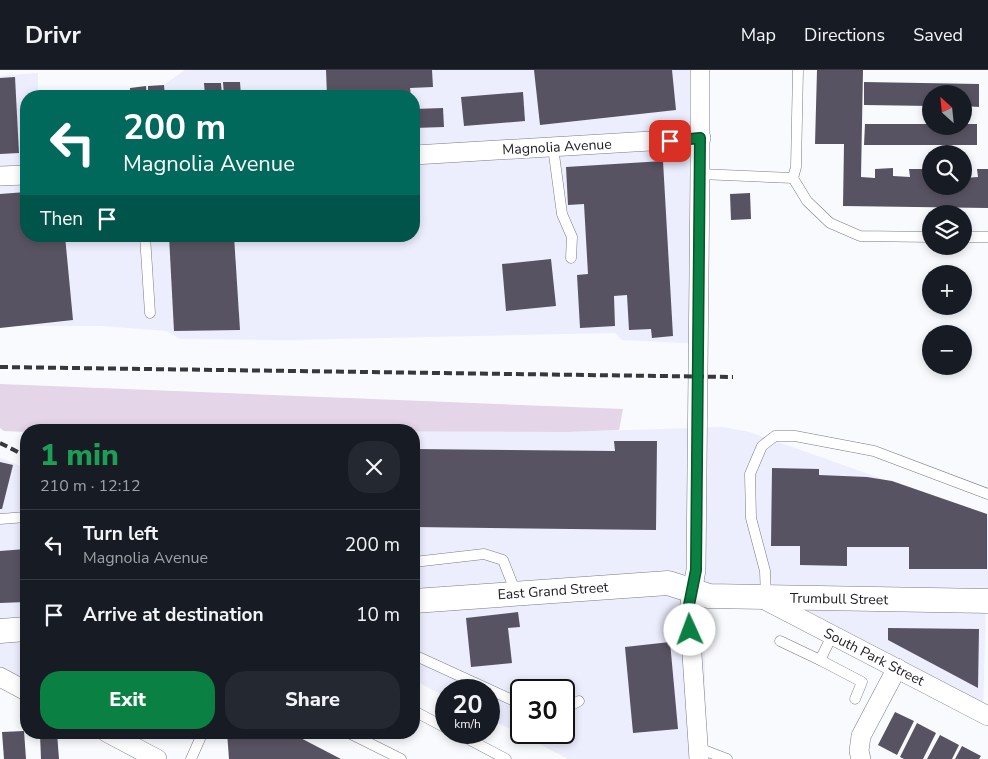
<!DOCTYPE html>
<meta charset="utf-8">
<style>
body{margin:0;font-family:"Nunito Sans",sans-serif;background:#242831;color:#f1f3f6;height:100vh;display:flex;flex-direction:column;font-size:19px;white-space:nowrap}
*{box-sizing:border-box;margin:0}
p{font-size:16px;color:#9ea1a6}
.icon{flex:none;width:28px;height:28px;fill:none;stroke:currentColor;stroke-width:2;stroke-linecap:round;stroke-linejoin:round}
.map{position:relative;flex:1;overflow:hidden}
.details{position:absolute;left:20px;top:354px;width:400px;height:315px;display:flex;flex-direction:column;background:#171b24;border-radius:20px;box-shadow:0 2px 8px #0003}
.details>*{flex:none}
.hud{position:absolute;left:20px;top:20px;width:400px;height:152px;border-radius:20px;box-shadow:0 2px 8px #0003;background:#00695c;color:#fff;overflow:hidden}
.needle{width:32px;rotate:333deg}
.controls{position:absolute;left:922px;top:15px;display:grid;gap:10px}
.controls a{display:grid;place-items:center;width:50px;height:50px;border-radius:50%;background:#171b24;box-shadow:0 2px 8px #0003;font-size:25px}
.speed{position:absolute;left:435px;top:609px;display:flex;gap:10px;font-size:25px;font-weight:700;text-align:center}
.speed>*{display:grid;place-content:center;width:65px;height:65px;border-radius:50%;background:#171b24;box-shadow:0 2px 8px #0003;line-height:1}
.speed small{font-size:12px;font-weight:400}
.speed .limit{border:2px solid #111;border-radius:8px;background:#fff;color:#111}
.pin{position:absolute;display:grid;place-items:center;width:42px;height:42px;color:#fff;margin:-21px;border-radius:10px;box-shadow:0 2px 8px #0006}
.me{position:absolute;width:55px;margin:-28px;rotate:358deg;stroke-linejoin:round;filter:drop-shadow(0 0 4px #0008)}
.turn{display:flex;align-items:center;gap:18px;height:105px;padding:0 20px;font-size:22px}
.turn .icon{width:65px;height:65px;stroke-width:2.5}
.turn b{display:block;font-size:35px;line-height:42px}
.then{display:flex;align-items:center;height:48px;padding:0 20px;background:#0003;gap:10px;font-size:19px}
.round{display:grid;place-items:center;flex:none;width:52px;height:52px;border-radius:20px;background:#242831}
.overview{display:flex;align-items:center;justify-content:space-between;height:85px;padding:0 20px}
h1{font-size:30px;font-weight:800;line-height:38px;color:#1e9e55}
.primary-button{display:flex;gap:10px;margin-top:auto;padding:10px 20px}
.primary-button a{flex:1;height:58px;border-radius:20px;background:#0b8043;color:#fff;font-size:20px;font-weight:800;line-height:58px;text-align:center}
.primary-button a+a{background:#242831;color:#f1f3f6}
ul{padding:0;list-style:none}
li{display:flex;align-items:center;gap:15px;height:70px;padding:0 20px;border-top:1px solid #363941}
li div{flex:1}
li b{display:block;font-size:19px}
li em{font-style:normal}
header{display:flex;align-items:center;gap:30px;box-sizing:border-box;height:70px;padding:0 25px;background:#171b24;border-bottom:1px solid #363941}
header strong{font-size:24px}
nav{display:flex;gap:28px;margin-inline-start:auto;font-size:18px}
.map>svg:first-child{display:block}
.built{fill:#ecedfd;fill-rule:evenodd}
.green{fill:#e4d5e8}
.building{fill:#585362}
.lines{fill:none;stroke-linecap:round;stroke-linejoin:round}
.service-casing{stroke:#797a8a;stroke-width:11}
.minor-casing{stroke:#797a8a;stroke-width:20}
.tertiary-casing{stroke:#797a8a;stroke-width:25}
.service{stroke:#fff;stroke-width:10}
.minor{stroke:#fff;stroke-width:19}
.tertiary{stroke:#fff;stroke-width:24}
.rail{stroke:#37373e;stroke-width:4;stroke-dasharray:8 4;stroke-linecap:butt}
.route-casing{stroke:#07532c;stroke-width:12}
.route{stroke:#0b8043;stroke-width:9}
.labels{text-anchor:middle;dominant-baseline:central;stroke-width:5;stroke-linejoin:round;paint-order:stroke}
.street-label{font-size:14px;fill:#202027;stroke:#fff}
</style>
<header>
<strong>Drivr</strong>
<nav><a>Map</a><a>Directions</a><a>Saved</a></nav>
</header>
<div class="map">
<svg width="988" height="689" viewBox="0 0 988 689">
<rect width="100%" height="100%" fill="#f9fafd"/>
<!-- built -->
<g class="built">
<path d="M185 0H707L706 274 622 270 615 263 289 270 180 269 167 261 102 256H0V6L38 3V26H26V166H414V26H148Z"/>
<path d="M723 357 749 362 988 446V530H986L983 642 774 527 704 523 706 689H568L489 648V620H446V627L414 610V361L568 362ZM521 620H564V662H521Z"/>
<path d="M0 388 26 398V615L0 599Z"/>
</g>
<!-- green -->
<path class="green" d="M0 314 623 339 619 360 568 362 26 360V362L4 361 0 358Z"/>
<!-- building -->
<g class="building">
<path d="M326 0H432L433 17 410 18 411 26H327Z"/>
<path d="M534 0H672L676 40 540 55Z"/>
<path d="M817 0H863L861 107 875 108V99L893 98V106L910 107 909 99H925L926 107H931V116H964V108L978 107 977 99H988V138L843 136 844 74H815Z"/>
<path d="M15 7 19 83 0 84V8Z"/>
<path d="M223 12H240L241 26H224Z"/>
<path d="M864 12 979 14V37L964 36V24H931V36L864 35Z"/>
<path d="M204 13H221L222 26H205Z"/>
<path d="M164 15 165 26H148V16Z"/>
<path d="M146 16 147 26H130V18Z"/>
<path d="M523 22 525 51 464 56 461 27Z"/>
<path d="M443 38 444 57 414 58V39Z"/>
<path d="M865 54H931V56H964V54H977V75H864Z"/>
<path d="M663 91 673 266 652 268 651 259 629 260 627 225 614 226 615 256 580 258 577 205 588 204 584 134 568 135 566 97Z"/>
<path d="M26 122V166H65L73 250 0 258V124Z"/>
<path d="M750 123 751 149 731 150 730 124Z"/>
<path d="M169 166H234L240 260 174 261Z"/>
<path d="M551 189 556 236 506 241 502 194Z"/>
<path d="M614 371H657L656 460 414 457V379L615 381Z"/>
<path d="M0 392 13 395 2 439H0Z"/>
<path d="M772 398 819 399V405L867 407 892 411 987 444V499H909V477H847V496L800 495V476H771Z"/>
<path d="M26 479V532L0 533V481Z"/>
<path d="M518 542 520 557 508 558 512 593 471 597 466 548Z"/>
<path d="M888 558 979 559 978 618 888 570Z"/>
<path d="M670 572 678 659 633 663 625 577Z"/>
<path d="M895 642 914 651 897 685 878 675Z"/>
<path d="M917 653 936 663 923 689H904L900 687Z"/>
<path d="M24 661 26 689H4L2 662Z"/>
<path d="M227 662H289L341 689H229Z"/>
<path d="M57 663 59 689H41L40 664Z"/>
<path d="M940 665 959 675 952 689H927Z"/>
<path d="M962 676 981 686 979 689H955Z"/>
</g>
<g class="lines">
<!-- service casing -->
<g class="service-casing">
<g id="service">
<path d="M553 77 562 144 572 167 571 188"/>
<path d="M700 104 793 108 796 97 798 0"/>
<path d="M793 108 807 131 830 153 860 166 931 167"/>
<path d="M145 166 150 243"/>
<path d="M964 167H988"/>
<path d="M0 449 26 447"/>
<path d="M414 492 484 484 503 490 516 523"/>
<path d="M766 527 765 501 751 448 750 404 762 376 775 366H795L874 381 988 424"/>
<path d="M780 571 820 590 832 566"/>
<path d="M414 585 521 634"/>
<path d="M820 590 862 612 855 629"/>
<path d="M564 639 579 631"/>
<path d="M414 641 446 658"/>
<path d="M347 662 401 689"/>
<path d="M455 662 506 689"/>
<path d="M698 678 727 689"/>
<path d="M191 689 203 662"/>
</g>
</g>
<!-- minor casing -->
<g class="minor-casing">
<g id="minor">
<path d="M414 85 701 68"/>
<path d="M0 106 26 105"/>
<path d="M761 528 988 646"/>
<path d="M0 607 26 621"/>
<path d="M106 662 157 689"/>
<path d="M699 689 689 540 696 500 700 104V0"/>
<path d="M861 689 859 681 861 666 897 598"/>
</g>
</g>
<!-- tertiary casing -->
<g class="tertiary-casing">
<g id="tertiary">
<path d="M414 531 668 513 709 526 988 531"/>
<path d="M0 561 26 559"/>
</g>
</g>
<!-- service -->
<use href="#service" class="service"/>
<!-- minor -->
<use href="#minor" class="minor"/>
<!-- tertiary -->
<use href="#tertiary" class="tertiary"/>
<!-- rail -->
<g class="rail">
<path d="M0 297 733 307"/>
<path d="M0 373 26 386"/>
</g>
</g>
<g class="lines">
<!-- route casing -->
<g class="route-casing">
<path id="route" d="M670 71 700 68 696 500 688 540 690 560"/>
</g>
<!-- route -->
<use href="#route" class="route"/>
</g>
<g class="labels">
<!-- street labels -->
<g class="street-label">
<text transform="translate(557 77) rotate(-3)">Magnolia Avenue</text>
<text transform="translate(553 521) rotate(-4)">East Grand Street</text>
<text transform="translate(839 529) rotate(1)">Trumbull Street</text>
<text transform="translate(874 587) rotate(27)">South Park Street</text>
</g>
</g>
</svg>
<div class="controls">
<a><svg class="needle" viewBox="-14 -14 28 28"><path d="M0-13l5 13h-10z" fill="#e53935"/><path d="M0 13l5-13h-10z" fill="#9ea1a6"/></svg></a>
<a><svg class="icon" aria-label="search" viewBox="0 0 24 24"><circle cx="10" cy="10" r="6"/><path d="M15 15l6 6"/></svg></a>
<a><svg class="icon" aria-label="layers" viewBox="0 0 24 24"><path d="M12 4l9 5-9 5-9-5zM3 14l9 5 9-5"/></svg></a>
<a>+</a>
<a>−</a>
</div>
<div class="speed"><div>20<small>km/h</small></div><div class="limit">30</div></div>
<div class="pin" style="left:670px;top:71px;background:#d93025"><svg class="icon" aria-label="arrive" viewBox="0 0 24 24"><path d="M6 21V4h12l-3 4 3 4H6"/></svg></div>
<svg class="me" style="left:690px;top:560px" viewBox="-20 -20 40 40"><circle r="19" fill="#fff"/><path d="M0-13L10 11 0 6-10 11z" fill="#0b8043"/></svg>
<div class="hud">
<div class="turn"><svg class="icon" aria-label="left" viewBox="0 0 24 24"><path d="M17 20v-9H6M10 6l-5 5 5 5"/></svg><div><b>200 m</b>Magnolia Avenue</div></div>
<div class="then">Then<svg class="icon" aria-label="arrive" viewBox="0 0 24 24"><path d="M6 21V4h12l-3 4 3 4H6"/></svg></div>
</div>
<section class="details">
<div class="overview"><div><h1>1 min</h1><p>210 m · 12:12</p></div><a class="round"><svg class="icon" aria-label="close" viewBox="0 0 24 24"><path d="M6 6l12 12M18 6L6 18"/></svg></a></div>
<ul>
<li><svg class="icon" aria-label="left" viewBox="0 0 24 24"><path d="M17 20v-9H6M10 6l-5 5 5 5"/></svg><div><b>Turn left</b><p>Magnolia Avenue</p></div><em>200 m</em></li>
<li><svg class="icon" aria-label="arrive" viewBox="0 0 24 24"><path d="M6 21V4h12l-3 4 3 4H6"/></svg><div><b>Arrive at destination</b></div><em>10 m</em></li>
</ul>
<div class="primary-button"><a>Exit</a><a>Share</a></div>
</section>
</div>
